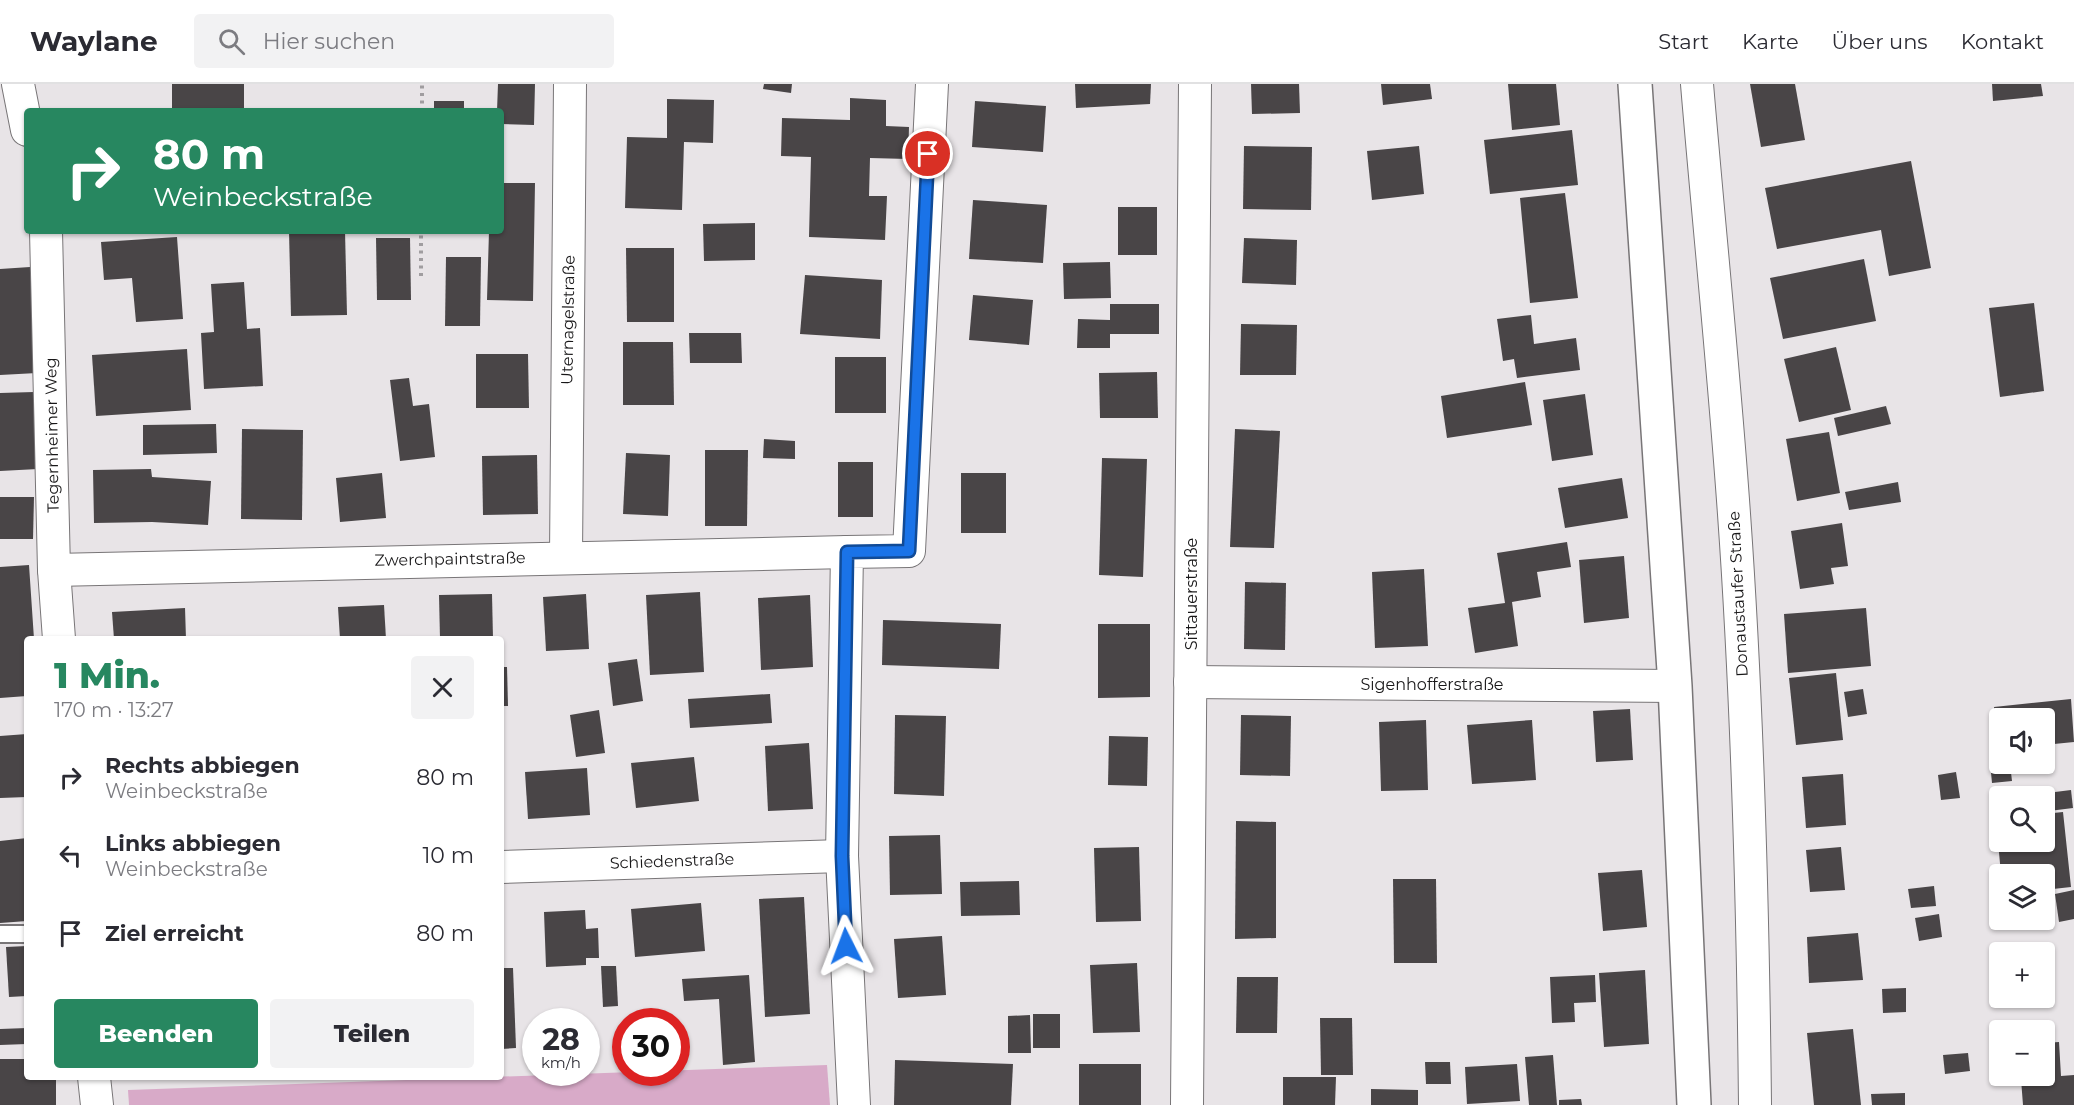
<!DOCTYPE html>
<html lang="de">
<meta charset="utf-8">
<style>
body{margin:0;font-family:Montserrat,sans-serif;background:#f2f2f3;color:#2b2b33;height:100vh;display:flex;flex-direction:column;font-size:22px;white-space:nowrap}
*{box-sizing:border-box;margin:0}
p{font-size:20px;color:#7c7c81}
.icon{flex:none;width:33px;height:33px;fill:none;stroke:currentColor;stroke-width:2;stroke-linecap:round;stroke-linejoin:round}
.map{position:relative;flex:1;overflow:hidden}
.panel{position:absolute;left:24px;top:552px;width:480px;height:444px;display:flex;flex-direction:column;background:#fff;border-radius:6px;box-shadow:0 2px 4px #0004}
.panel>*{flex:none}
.banner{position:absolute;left:24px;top:24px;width:480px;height:126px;border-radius:6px;box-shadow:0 2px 4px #0004;background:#278760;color:#fff;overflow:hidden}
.buttons{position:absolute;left:1989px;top:624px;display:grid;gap:12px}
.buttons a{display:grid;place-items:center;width:66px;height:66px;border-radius:6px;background:#fff;box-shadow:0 2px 4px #0004;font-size:30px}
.speed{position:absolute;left:522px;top:924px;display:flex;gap:12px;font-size:30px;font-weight:700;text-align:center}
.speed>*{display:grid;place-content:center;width:78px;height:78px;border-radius:50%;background:#fff;box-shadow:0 2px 4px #0004;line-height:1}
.speed small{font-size:15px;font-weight:400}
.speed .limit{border:9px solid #d22;background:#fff;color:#111}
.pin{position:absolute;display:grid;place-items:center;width:51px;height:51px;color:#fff;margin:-26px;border:3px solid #fff;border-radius:50%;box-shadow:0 2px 6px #0007}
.me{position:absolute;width:66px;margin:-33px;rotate:357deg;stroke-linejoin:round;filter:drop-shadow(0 0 4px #0008)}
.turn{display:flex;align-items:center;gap:21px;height:126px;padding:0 30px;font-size:27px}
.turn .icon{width:78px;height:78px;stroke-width:2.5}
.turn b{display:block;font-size:42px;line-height:51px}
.round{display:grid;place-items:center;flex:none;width:63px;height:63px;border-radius:6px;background:#f2f2f3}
.summary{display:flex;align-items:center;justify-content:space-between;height:102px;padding:0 30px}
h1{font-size:36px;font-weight:800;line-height:45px;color:#278760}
.button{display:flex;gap:12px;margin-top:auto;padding:12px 30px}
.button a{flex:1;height:69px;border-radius:6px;background:#278760;color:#fff;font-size:24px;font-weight:800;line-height:69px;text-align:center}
.button a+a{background:#f2f2f3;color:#2b2b33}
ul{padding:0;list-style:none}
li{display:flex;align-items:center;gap:18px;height:78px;padding:0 30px}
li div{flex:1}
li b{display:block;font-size:22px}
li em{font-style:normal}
header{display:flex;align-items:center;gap:36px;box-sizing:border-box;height:84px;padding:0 30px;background:#fff;border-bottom:2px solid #e1e1e2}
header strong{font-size:28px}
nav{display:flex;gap:33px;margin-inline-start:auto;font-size:21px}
.search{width:420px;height:54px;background:#f2f2f3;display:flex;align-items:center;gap:15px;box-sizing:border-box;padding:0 21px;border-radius:6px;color:#7c7c81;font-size:22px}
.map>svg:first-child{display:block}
.green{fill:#d8aac8}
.building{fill:#494547}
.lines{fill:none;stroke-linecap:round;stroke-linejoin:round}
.lane-casing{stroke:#787577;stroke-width:20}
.street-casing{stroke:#787577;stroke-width:34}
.secondary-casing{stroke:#787577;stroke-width:36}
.path{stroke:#a09da0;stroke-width:4;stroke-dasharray:3 4.5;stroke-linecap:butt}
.lane{stroke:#fff;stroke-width:16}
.street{stroke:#fff;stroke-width:32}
.secondary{stroke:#fff;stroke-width:33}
.route-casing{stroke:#114b97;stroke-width:15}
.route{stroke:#1a73e8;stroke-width:10}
.labels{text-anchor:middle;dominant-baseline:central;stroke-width:6;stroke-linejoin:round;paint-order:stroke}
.street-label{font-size:16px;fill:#181718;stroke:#fff}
</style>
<header>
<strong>Waylane</strong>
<div class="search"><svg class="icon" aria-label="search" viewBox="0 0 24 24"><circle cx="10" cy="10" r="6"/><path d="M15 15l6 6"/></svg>Hier suchen</div>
<nav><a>Start</a><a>Karte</a><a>Über uns</a><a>Kontakt</a></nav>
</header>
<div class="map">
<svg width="2074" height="1021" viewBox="0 0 2074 1021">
<rect width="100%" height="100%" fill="#e8e4e7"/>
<!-- green -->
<path class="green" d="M827 981 830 1021H129L128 1006Z"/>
<!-- building -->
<g class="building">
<rect x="172" y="0" width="72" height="27"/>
<path d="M498 0H535L534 41 501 40V27H497Z"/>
<path d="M764 0H792L791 9 763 5Z"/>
<path d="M1075 0H1151L1150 20 1076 24Z"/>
<path d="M1251 0H1299L1300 29 1252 30Z"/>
<path d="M1381 0H1430L1432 15 1383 21Z"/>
<path d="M1508 0H1556L1560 41 1512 46Z"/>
<path d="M1750 0H1795L1805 56 1761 63Z"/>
<path d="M1992 0H2041L2043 12 1993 17Z"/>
<path d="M850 14 886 16V42L909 43 908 75 870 74 869 112H887L885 156 809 153 811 73 781 72 782 34 850 36Z"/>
<path d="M667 15 714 16 713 59 684 58 682 126 625 124 627 53 667 54Z"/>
<rect x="434" y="17" width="30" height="10"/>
<path d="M975 17 1046 22 1043 68 972 63Z"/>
<path d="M1572 46 1578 101 1490 110 1484 56Z"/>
<path d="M1244 62 1312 63 1311 126 1243 125Z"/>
<path d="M1419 62 1424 110 1372 116 1367 67Z"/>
<path d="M1911 77 1931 184 1889 192 1881 146 1777 165 1765 104Z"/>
<path d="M501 99H535L533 217 487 216 489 147H501Z"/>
<path d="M1565 109 1578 214 1530 219 1520 114Z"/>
<path d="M973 116 1047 121 1043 179 969 175Z"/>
<rect x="1118" y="123" width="39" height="48"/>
<path d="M755 139V176L704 177 703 140Z"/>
<path d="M289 147H345L347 231 291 232Z"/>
<path d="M177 153 183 235 136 238 132 194 104 196 101 158Z"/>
<path d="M376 154H410L411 216H377Z"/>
<path d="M1244 154 1297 156 1296 201 1242 199Z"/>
<path d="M626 164H674V238H627Z"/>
<path d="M446 173H481L480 242H445Z"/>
<path d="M1864 175 1876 237 1783 255 1770 194Z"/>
<path d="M1110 178 1111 214 1064 215 1063 179Z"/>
<path d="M30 183 37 289 0 291V185Z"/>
<path d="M805 191 882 196 880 255 800 250Z"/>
<path d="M244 198 247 245 260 244 263 302 204 305 201 249 214 248 211 200Z"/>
<path d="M973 211 1033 216 1029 261 969 256Z"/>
<path d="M2034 219 2044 307 2000 313 1989 224Z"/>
<path d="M1110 220H1159V250H1110V264H1077L1078 235 1110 236Z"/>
<path d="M1531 231 1534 260 1576 254 1580 286 1517 294 1514 275 1503 277 1497 235Z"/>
<path d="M1241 240 1297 241 1296 291H1240Z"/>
<path d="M689 249H741L742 279H690Z"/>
<path d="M623 258H673L674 321H623Z"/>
<path d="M1836 263 1851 326 1799 338 1784 275Z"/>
<path d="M187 265 191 326 96 332 92 271Z"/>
<path d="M476 270H528L529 324H476Z"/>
<rect x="835" y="273" width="51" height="56"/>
<path d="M1157 288 1158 334H1100L1099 289Z"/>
<path d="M409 294 413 322 429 320 435 373 400 377 390 296Z"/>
<path d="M1525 298 1532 341 1447 354 1441 312Z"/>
<path d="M34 308 38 385 0 387V309Z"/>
<path d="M1585 310 1593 371 1552 377 1543 316Z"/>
<path d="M1886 322 1891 340 1838 352 1834 334Z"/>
<path d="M216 340 217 369 143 371V341Z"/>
<path d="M242 345 303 346 302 436 241 435Z"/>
<path d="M1235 345 1280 347 1274 464 1230 463Z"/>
<path d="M1829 348 1840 409 1797 417 1786 355Z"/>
<path d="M764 355 795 357V375L763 374Z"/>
<path d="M705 366H748L747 442H705Z"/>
<path d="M626 369 670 371 668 432 623 430Z"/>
<path d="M537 371 538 430 483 431 482 372Z"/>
<path d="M1102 374 1147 375 1143 493 1099 491Z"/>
<rect x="838" y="378" width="35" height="55"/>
<path d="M151 385 152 393 211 397 208 441 152 438 94 439 93 386Z"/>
<path d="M382 389 386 434 340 438 336 394Z"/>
<rect x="961" y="389" width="45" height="60"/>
<path d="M1622 394 1628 434 1565 444 1558 404Z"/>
<path d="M1898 398 1901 418 1849 426 1845 408Z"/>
<path d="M0 413H34L33 455H0Z"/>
<path d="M1842 439 1848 482 1831 484 1834 500 1800 505 1791 447Z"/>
<path d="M1567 458 1571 483 1537 488 1541 513 1512 518 1518 562 1475 569 1468 524 1505 519 1497 469Z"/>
<path d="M1624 472 1629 534 1584 539 1579 476Z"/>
<path d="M29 481 34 555H27V612L0 614V483Z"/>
<path d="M1424 485 1428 562 1375 564 1372 488Z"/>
<path d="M1245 498 1286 499 1285 566 1244 565Z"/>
<path d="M700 508 704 588 650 591 646 511Z"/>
<path d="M492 510 493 555H440L439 511Z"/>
<path d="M586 510 589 565 546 567 543 513Z"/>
<path d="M810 511 813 583 761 586 758 514Z"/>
<path d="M384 521 386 555H340L338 523Z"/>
<path d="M185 524 186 555H114L112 528Z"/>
<path d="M1866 524 1871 582 1788 589 1784 530Z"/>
<path d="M883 536 1001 540 999 585 882 581Z"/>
<path d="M1098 540H1150V613L1098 614Z"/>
<path d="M637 575 643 617 613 622 608 579Z"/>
<path d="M501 583H507L508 622H501Z"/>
<path d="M1836 589 1843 656 1796 661 1789 594Z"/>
<path d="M1863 605 1867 630 1848 633 1844 608Z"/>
<path d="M770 610 772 639 690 644 688 615Z"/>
<path d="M2071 615 2074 658 2044 661V634H2000L1998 660 1994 623Z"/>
<path d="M1630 625 1633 676 1596 678 1593 627Z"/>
<path d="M599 626 605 669 576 673 570 631Z"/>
<path d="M895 631 946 632 944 712 894 710Z"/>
<path d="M1241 631 1291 632 1290 692 1240 691Z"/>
<path d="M1426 636 1428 706 1381 707 1379 638Z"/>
<path d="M1532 636 1536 696 1472 700 1467 641Z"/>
<path d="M27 650V713L0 714V652Z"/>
<path d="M1109 652 1148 653 1147 702 1108 701Z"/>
<path d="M809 659 813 725 768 727 765 662Z"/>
<path d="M2000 666V680H2010L2012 697 1992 699 1989 667Z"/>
<path d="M694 673 699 717 636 724 631 679Z"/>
<path d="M587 684 590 731 528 735 525 688Z"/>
<path d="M1956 688 1960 714 1941 716 1938 691Z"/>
<path d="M1843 690 1846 741 1806 744 1802 693Z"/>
<path d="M2071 706 2073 724 2049 727 2047 709Z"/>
<path d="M2063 728 2071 803 2044 806V790H2001L1998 758H2044V730Z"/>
<path d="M1996 734H2000V752H1998Z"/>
<path d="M1236 737 1276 738V854L1235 855Z"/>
<path d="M940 751 942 810 890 811 889 752Z"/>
<path d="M27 754V837L0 839V757Z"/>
<path d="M1139 763 1141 837 1096 838 1094 764Z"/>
<path d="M1841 763 1845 806 1810 808 1806 766Z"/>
<path d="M1642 786 1647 843 1603 847 1598 789Z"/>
<path d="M1393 795H1436L1437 879H1394Z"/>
<path d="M1019 797 1020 831 961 832 960 798Z"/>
<path d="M1934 802 1936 822 1911 824 1908 805Z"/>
<path d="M2074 806V835L2059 838 2055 810Z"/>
<path d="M804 813 810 930 765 933 759 815Z"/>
<path d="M701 819 705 867 635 873 631 825Z"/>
<path d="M585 826 586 845 598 844 599 874H586V881L546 883 544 828Z"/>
<path d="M1939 830 1942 853 1919 857 1915 834Z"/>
<path d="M1858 849 1863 896 1809 899 1807 853Z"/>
<path d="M942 852 946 911 898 914 894 855Z"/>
<path d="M27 862V912L9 913 6 863Z"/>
<path d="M1137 879 1140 948 1093 949 1090 881Z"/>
<path d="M601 882H616L618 922 603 923Z"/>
<path d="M501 884H513L516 964 501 965Z"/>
<path d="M1645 886 1649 960 1604 963 1599 889Z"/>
<path d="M749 891 755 978 723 981 719 915 684 917 682 895Z"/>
<path d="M1595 891 1596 918 1574 919 1575 938 1552 939 1550 893Z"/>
<path d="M1237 893H1278L1277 949H1236Z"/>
<path d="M1906 904V928L1883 929 1882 905Z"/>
<rect x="1033" y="930" width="27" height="34"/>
<path d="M1030 931 1031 969H1008V932Z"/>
<path d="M1320 934H1352L1353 991H1321Z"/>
<path d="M27 944V960L0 961V945Z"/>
<path d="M1853 945 1861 1021H1814L1807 949Z"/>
<path d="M2059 958 2061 992 2074 991V1021H2023L2021 995H2027L2026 992H2044V959Z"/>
<path d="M1968 969 1970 987 1945 990 1943 971Z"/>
<path d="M1553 971 1557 1021H1529L1525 973Z"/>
<path d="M0 975H27V993H56V1021H0Z"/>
<path d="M895 976 1013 980 1011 1021H894Z"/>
<path d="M1425 978H1450L1451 1000H1426Z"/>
<rect x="1079" y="980" width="62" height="41"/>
<path d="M1517 980 1520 1017 1467 1020 1465 983Z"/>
<path d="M1283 993H1336L1335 1021H1283Z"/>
<path d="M1371 1005 1418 1006V1021H1371Z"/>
<path d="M1905 1009V1021H1872L1871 1010Z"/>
<path d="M1581 1015 1582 1021H1559V1016Z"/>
</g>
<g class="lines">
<!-- lane casing -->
<g class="lane-casing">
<path id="lane" d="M0 850H27"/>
</g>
<!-- street casing -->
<g class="street-casing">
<g id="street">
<path d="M18 0 27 46"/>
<path d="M1697 0C1709 143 1724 287 1734 430 1748 627 1753 824 1755 1021"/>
<path d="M46 147 54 486 59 555"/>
<path d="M566 472 570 0"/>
<path d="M54 486 847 468"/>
<path d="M1190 598 1675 602"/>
<path d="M501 783 842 772"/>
<path d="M94 993 97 1021"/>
<path d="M854 1021 842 772 847 468 909 467 932 0"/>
<path d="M1187 1021 1195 0"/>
</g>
</g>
<!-- secondary casing -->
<g class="secondary-casing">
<path id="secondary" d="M1635 0 1675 602 1694 1021"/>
</g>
<!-- path -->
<g class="path">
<path d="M422 27V0"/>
<path d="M421 192V147"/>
</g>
<!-- lane -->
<use href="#lane" class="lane"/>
<!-- street -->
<use href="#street" class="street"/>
<!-- secondary -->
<use href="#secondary" class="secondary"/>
</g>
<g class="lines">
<!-- route casing -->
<g class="route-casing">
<path id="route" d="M846 862 842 772 847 468 909 467 928 70"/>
</g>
<!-- route -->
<use href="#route" class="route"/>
</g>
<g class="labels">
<!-- street labels -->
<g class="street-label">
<text transform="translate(568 236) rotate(-89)">Uternagelstraße</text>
<text transform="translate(52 351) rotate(-91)">Tegernheimer Weg</text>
<text transform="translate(450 475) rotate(-1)">Zwerchpaintstraße</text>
<text transform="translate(1191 510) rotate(-90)">Sittauerstraße</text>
<text transform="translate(1738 510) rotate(-93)">Donaustaufer Straße</text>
<text x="1432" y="600">Sigenhofferstraße</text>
<text transform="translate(672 777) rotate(-2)">Schiedenstraße</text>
</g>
</g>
</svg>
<div class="buttons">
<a><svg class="icon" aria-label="sound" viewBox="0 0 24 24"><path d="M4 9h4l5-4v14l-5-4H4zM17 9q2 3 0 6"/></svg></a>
<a><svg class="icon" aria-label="search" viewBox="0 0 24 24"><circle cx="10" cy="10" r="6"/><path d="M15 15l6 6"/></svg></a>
<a><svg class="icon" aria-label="layers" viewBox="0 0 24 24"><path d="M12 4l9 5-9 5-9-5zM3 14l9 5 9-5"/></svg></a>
<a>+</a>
<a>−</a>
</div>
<div class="speed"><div>28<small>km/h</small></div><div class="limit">30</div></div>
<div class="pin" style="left:928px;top:70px;background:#d93025"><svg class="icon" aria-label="arrive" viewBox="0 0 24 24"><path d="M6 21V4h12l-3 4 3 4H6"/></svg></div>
<svg class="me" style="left:846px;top:862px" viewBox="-20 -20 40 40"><path d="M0-17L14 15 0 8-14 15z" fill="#1a73e8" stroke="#fff" stroke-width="4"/></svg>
<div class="banner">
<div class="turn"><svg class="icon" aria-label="right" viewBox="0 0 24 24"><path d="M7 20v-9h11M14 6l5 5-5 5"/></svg><div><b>80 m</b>Weinbeckstraße</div></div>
</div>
<section class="panel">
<div class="summary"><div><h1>1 Min.</h1><p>170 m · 13:27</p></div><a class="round"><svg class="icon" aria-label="close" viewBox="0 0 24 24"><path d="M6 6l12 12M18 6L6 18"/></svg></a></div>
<ul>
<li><svg class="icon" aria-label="right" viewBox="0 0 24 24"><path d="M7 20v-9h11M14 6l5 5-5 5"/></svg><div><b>Rechts abbiegen</b><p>Weinbeckstraße</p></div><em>80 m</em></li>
<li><svg class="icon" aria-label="left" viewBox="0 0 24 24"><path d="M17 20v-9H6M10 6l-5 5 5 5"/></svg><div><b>Links abbiegen</b><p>Weinbeckstraße</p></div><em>10 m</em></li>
<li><svg class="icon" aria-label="arrive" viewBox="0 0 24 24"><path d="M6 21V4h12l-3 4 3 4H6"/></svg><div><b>Ziel erreicht</b></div><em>80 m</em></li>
</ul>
<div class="button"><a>Beenden</a><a>Teilen</a></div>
</section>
</div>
